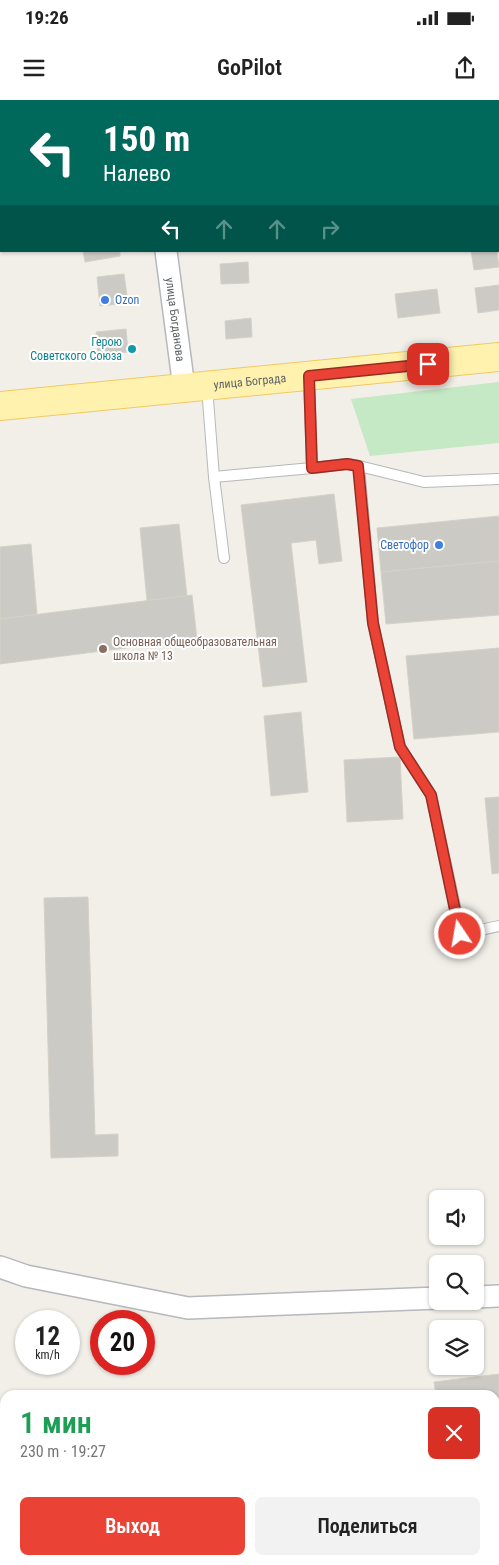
<!DOCTYPE html>
<html lang="ru">
<meta charset="utf-8">
<style>
body{margin:0;font-family:"Roboto Condensed",sans-serif;background:#f2f2f2;color:#222;height:100vh;display:flex;flex-direction:column;font-size:19px;white-space:nowrap}
*{box-sizing:border-box;margin:0}
p{font-size:16px;color:#767676}
.icon{flex:none;width:28px;height:28px;fill:none;stroke:currentColor;stroke-width:2;stroke-linecap:round;stroke-linejoin:round}
.map{position:relative;flex:1;overflow:hidden}
.details{position:absolute;left:0px;top:1290px;width:500px;height:175px;display:flex;flex-direction:column;background:#fff;border-radius:15px 15px 0 0;box-shadow:0 1px 4px #0004}
.details>*{flex:none}
.banner{position:absolute;left:0px;top:0px;width:500px;height:152px;box-shadow:0 1px 4px #0004;background:#00695c;color:#fff;overflow:hidden}
.buttons{position:absolute;left:429px;top:1090px;display:grid;gap:10px}
.buttons a{display:grid;place-items:center;width:55px;height:55px;border-radius:8px;background:#fff;box-shadow:0 1px 4px #0004;font-size:25px}
.speed{position:absolute;left:15px;top:1210px;display:flex;gap:10px;font-size:25px;font-weight:700;text-align:center}
.speed>*{display:grid;place-content:center;width:65px;height:65px;border-radius:50%;background:#fff;box-shadow:0 1px 4px #0004;line-height:1}
.speed small{font-size:12px;font-weight:400}
.speed .limit{border:8px solid #d22;background:#fff;color:#111}
.pin{position:absolute;display:grid;place-items:center;width:42px;height:42px;color:#fff;margin:-21px;border-radius:10px;box-shadow:0 2px 8px #0006}
.me{position:absolute;width:55px;margin:-28px;rotate:348deg;stroke-linejoin:round;filter:drop-shadow(0 0 4px #0008)}
.turn{display:flex;align-items:center;gap:18px;height:105px;padding:0 20px;font-size:22px}
.turn .icon{width:65px;height:65px;stroke-width:2.5}
.turn b{display:block;font-size:35px;line-height:42px}
.lanes{display:flex;align-items:center;height:48px;padding:0 20px;background:#0003;justify-content:center;gap:25px;direction:ltr}
.lanes .off{opacity:.35}
.round{display:grid;place-items:center;flex:none;width:52px;height:52px;border-radius:8px;background:#f2f2f2}
.summary{display:flex;align-items:center;justify-content:space-between;height:85px;padding:0 20px}
h1{font-size:30px;font-weight:600;line-height:38px;color:#1e9e55}
.action{display:flex;gap:10px;margin-top:auto;padding:10px 20px}
.action a{flex:1;height:58px;border-radius:8px;background:#ea4335;color:#fff;font-size:20px;font-weight:600;line-height:58px;text-align:center}
.action a+a{background:#f2f2f2;color:#222}
.status{display:flex;justify-content:space-between;align-items:center;height:35px;padding:0 25px;background:#fff;direction:ltr}
.status svg{height:14px;fill:currentColor}
header{display:flex;justify-content:space-between;align-items:center;height:65px;padding:0 20px;background:#fff;font-size:22px;font-weight:600}
.map>svg:first-child{display:block}
.green{fill:#c5e8c5}
.building{fill:#cccac5;stroke:#d6d1c6}
.lines{fill:none;stroke-linecap:round;stroke-linejoin:round}
.service-casing{stroke:#b5b8bc;stroke-width:12}
.minor-casing{stroke:#b5b8bc;stroke-width:24}
.primary-casing{stroke:#f2c960;stroke-width:30}
.service{stroke:#fff;stroke-width:10}
.minor{stroke:#fff;stroke-width:21}
.primary{stroke:#fff2af;stroke-width:28}
.route-casing{stroke:#982c22;stroke-width:12}
.route{stroke:#ea4335;stroke-width:9}
.shop-dot{fill:#3f7fe0;stroke:#fff;stroke-width:2}
.culture-dot{fill:#0f9aa8;stroke:#fff;stroke-width:2}
.education-dot{fill:#8d6e63;stroke:#fff;stroke-width:2}
.labels{text-anchor:middle;dominant-baseline:central;stroke-width:4;stroke-linejoin:round;paint-order:stroke}
.shop-label{font-size:12px;fill:#366cbe;stroke:#fff;text-anchor:start}
.street-label{font-size:12px;fill:#5f6368;stroke:#fff}
.culture-label{font-size:12px;fill:#0d838f;stroke:#fff;text-anchor:end}
.education-label{font-size:12px;fill:#785e54;stroke:#fff;text-anchor:start}
</style>
<div class="status"><b>19:26</b><svg viewBox="0 0 49 12"><path d="M0 12V9h3v3zM5 12V6h3v6zM10 12V3h3v9zM15 12V0h3v12zM26 1h20v11H26zM47 4h2v5h-2z"/></svg></div>
<header><svg class="icon" aria-label="menu" viewBox="0 0 24 24"><path d="M4 6h16M4 12h16M4 18h16"/></svg>GoPilot<svg class="icon" aria-label="share" viewBox="0 0 24 24"><path d="M12 15V3M7 8l5-5 5 5M5 13v7h14v-7"/></svg></header>
<div class="map">
<svg width="499" height="1465" viewBox="0 0 499 1465">
<rect width="100%" height="100%" fill="#f1efe8"/>
<!-- green -->
<path class="green" d="M499 282V343L370 356 351 299Z"/>
<!-- building -->
<g class="building">
<rect x="452" y="0" width="23" height="1"/>
<path d="M83 151H120V156L85 162Z"/>
<path d="M471 151H497L499 167 474 170Z"/>
<path d="M248 162 249 183 221 184 220 164Z"/>
<path d="M124 174 128 203 100 206 97 177Z"/>
<path d="M499 185V210L478 213 475 188Z"/>
<path d="M437 189 440 213 398 218 395 194Z"/>
<path d="M251 218 252 237 226 239 225 221Z"/>
<path d="M126 229 128 252 98 255 96 232Z"/>
<path d="M334 394 342 461 319 464 316 440 291 443 307 582 263 587 241 405Z"/>
<path d="M499 416V461L381 472 377 428Z"/>
<path d="M179 424 187 496 147 501 140 428Z"/>
<path d="M31 444 37 515 0 519V447Z"/>
<path d="M499 461V515L386 524 381 472Z"/>
<path d="M192 495 197 539 0 564V519Z"/>
<path d="M499 548V632L414 639 406 556Z"/>
<path d="M301 612 308 692 271 696 264 616Z"/>
<path d="M400 657 403 719 347 722 344 660Z"/>
<path d="M499 697V773L492 774 485 698Z"/>
<path d="M88 797 95 1035 118 1034V1056L51 1058 44 798Z"/>
<path d="M499 1274V1465H456L455 1460H495V1295H436L434 1282Z"/>
</g>
<g class="lines">
<!-- service casing -->
<g class="service-casing">
<g id="service">
<path d="M309 277 312 368 347 364 359 366 373 523 400 647 431 695 461 834 499 826"/>
<path d="M207 287 214 377 224 458"/>
<path d="M359 366 424 382 499 379"/>
<path d="M214 377 312 368"/>
</g>
</g>
<!-- minor casing -->
<g class="minor-casing">
<g id="minor">
<path d="M145 0V1"/>
<path id="s1" d="M166 151 184 288"/>
<path d="M0 1167 26 1176 188 1208 438 1198"/>
<path d="M475 1197 499 1196"/>
</g>
</g>
<!-- primary casing -->
<g class="primary-casing">
<g id="primary">
<path id="s2" d="M0 306 499 257"/>
</g>
</g>
<!-- service -->
<use href="#service" class="service"/>
<!-- minor -->
<use href="#minor" class="minor"/>
<!-- primary -->
<use href="#primary" class="primary"/>
</g>
<g class="lines">
<!-- route casing -->
<g class="route-casing">
<path id="route" d="M428 264 309 276 312 368 347 364 358 366 373 523 400 647 431 695 460 834"/>
</g>
<!-- route -->
<use href="#route" class="route"/>
</g>
<!-- markers -->
<g class="shop-dot">
<circle cx="105" cy="200" r="5"/>
<circle cx="439" cy="445" r="5"/>
</g>
<circle class="culture-dot" cx="132" cy="249" r="5"/>
<circle class="education-dot" cx="103" cy="549" r="5"/>
<g class="labels">
<!-- shop labels -->
<g class="shop-label">
<text x="115" y="200">Ozon</text>
<text x="429" y="445" text-anchor="end">Светофор</text>
</g>
<!-- street labels -->
<g class="street-label">
<text stroke="none"><textPath href="#s1" startOffset="69">улица Богданова</textPath></text>
<text stroke="none"><textPath href="#s2" startOffset="251">улица Бограда</textPath></text>
</g>
<!-- culture labels -->
<g class="culture-label">
<text x="122" y="242">Герою<tspan x="122" dy="14">Советского Союза</tspan></text>
</g>
<!-- education labels -->
<g class="education-label">
<text x="113" y="542">Основная общеобразовательная<tspan x="113" dy="14">школа № 13</tspan></text>
</g>
</g>
</svg>
<div class="buttons">
<a><svg class="icon" aria-label="sound" viewBox="0 0 24 24"><path d="M4 9h4l5-4v14l-5-4H4zM17 9q2 3 0 6"/></svg></a>
<a><svg class="icon" aria-label="search" viewBox="0 0 24 24"><circle cx="10" cy="10" r="6"/><path d="M15 15l6 6"/></svg></a>
<a><svg class="icon" aria-label="layers" viewBox="0 0 24 24"><path d="M12 4l9 5-9 5-9-5zM3 14l9 5 9-5"/></svg></a>
</div>
<div class="speed"><div>12<small>km/h</small></div><div class="limit">20</div></div>
<div class="pin" style="left:428px;top:264px;background:#d93025"><svg class="icon" aria-label="arrive" viewBox="0 0 24 24"><path d="M6 21V4h12l-3 4 3 4H6"/></svg></div>
<svg class="me" style="left:460px;top:834px" viewBox="-20 -20 40 40"><circle r="17" fill="#ea4335" stroke="#fff" stroke-width="3"/><path d="M0-11L8 9 0 5-8 9z" fill="#fff"/></svg>
<div class="banner">
<div class="turn"><svg class="icon" aria-label="left" viewBox="0 0 24 24"><path d="M17 20v-9H6M10 6l-5 5 5 5"/></svg><div><b>150 m</b>Налево</div></div>
<div class="lanes"><svg class="icon" aria-label="left" viewBox="0 0 24 24"><path d="M17 20v-9H6M10 6l-5 5 5 5"/></svg><svg class="icon off" aria-label="ahead" viewBox="0 0 24 24"><path d="M12 20V5M6 11l6-6 6 6"/></svg><svg class="icon off" aria-label="ahead" viewBox="0 0 24 24"><path d="M12 20V5M6 11l6-6 6 6"/></svg><svg class="icon off" aria-label="right" viewBox="0 0 24 24"><path d="M7 20v-9h11M14 6l5 5-5 5"/></svg></div>
</div>
<section class="details">
<div class="summary"><div><h1>1 мин</h1><p>230 m · 19:27</p></div><a class="round" style="background:#d93025;color:#fff"><svg class="icon" aria-label="close" viewBox="0 0 24 24"><path d="M6 6l12 12M18 6L6 18"/></svg></a></div>
<div class="action"><a>Выход</a><a>Поделиться</a></div>
</section>
</div>
